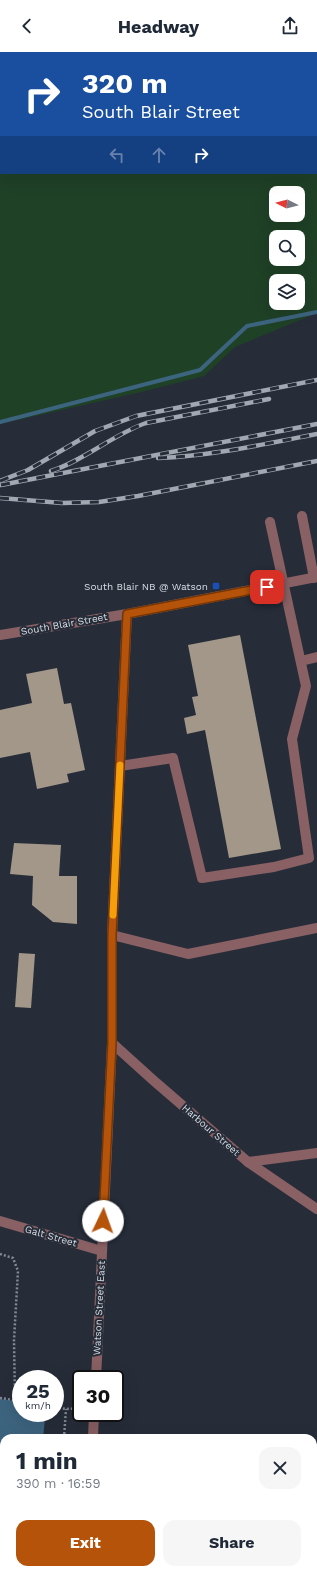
<!DOCTYPE html>
<meta charset="utf-8">
<style>
body{margin:0;font-family:"Work Sans",sans-serif;background:#f6f6f7;color:#1f2937;height:100vh;display:flex;flex-direction:column;font-size:15px;white-space:nowrap}
*{box-sizing:border-box;margin:0}
p{font-size:13px;color:#747a83}
.icon{flex:none;width:22px;height:22px;fill:none;stroke:currentColor;stroke-width:2;stroke-linecap:round;stroke-linejoin:round}
.map{position:relative;flex:1;overflow:hidden}
.panel{position:absolute;left:0px;top:1382px;width:317px;height:140px;display:flex;flex-direction:column;background:#fff;border-radius:12px 12px 0 0;box-shadow:0 4px 16px #0002}
.panel>*{flex:none}
.guide{position:absolute;left:0px;top:0px;width:317px;height:122px;box-shadow:0 4px 16px #0002;background:#1a4fa0;color:#fff;overflow:hidden}
.needle{width:26px;rotate:276deg}
.buttons{position:absolute;left:269px;top:134px;display:grid;gap:8px}
.buttons a{display:grid;place-items:center;width:36px;height:36px;border-radius:8px;background:#fff;box-shadow:0 4px 16px #0002;font-size:20px}
.speed{position:absolute;left:12px;top:1318px;display:flex;gap:8px;font-size:20px;font-weight:700;text-align:center}
.speed>*{display:grid;place-content:center;width:52px;height:52px;border-radius:50%;background:#fff;box-shadow:0 4px 16px #0002;line-height:1}
.speed small{font-size:10px;font-weight:400}
.speed .limit{border:2px solid #111;border-radius:6px;background:#fff;color:#111}
.pin{position:absolute;display:grid;place-items:center;width:34px;height:34px;color:#fff;margin:-17px;border-radius:8px;box-shadow:0 2px 6px #0006}
.me{position:absolute;width:44px;margin:-22px;rotate:3deg;stroke-linejoin:round;filter:drop-shadow(0 0 3px #0008)}
.turn{display:flex;align-items:center;gap:14px;height:84px;padding:0 16px;font-size:18px}
.turn .icon{width:52px;height:52px;stroke-width:2.5}
.turn b{display:block;font-size:28px;line-height:34px}
.lanes{display:flex;align-items:center;height:38px;padding:0 16px;background:#0003;justify-content:center;gap:20px;direction:ltr}
.lanes .off{opacity:.35}
.round{display:grid;place-items:center;flex:none;width:42px;height:42px;border-radius:12px;background:#f6f6f7}
.head{display:flex;align-items:center;justify-content:space-between;height:68px;padding:0 16px}
h1{font-size:24px;font-weight:700;line-height:30px}
.cta{display:flex;gap:8px;margin-top:auto;padding:8px 16px}
.cta a{flex:1;height:46px;border-radius:12px;background:#b45309;color:#fff;font-size:16px;font-weight:700;line-height:46px;text-align:center}
.cta a+a{background:#f6f6f7;color:#1f2937}
header{display:flex;justify-content:space-between;align-items:center;height:52px;padding:0 16px;background:#fff;font-size:18px;font-weight:700}
.map>svg:first-child{display:block}
.green{fill:#1f4126;fill-rule:evenodd}
.forest{fill:#4c7053}
.water{fill:#3d647f}
.lines{fill:none;stroke-linecap:round;stroke-linejoin:round}
.stream{stroke:#3d647f;stroke-width:4}
.building{fill:#a3978a}
.path{stroke:#848a94;stroke-width:2.5;stroke-dasharray:2 2;stroke-linecap:butt}
.minor{stroke:#896064;stroke-width:10}
.rail-casing{stroke:#a2a8b1;stroke-width:4.5}
.rail{stroke:#262d39;stroke-width:3;stroke-dasharray:9;stroke-linecap:butt}
.route-casing{stroke:#753606;stroke-width:10}
.route{stroke:#b45309;stroke-width:7}
.slow{stroke:#f59e0b;stroke-width:7}
.transit-dot{fill:#1a4fb4;stroke:#262d39;stroke-width:1.5}
.labels{text-anchor:middle;dominant-baseline:central;stroke-width:4;stroke-linejoin:round;paint-order:stroke}
.poi-label{font-size:10px;fill:#d8dde5;stroke:#262d39;text-anchor:end}
.street-label{font-size:10px;fill:#d8dde5;stroke:#262d39}
</style>
<header><svg class="icon" aria-label="back" viewBox="0 0 24 24"><path d="M15 5l-7 7 7 7"/></svg>Headway<svg class="icon" aria-label="share" viewBox="0 0 24 24"><path d="M12 15V3M7 8l5-5 5 5M5 13v7h14v-7"/></svg></header>
<div class="map">
<svg width="317" height="1522" viewBox="0 0 317 1522">
<rect width="100%" height="100%" fill="#262d39"/>
<!-- green -->
<g class="green">
<path d="M0 0H317V261L235 295 204 324 137 341 0 372ZM1 1H316V121H1ZM276 141H298V163H276ZM276 185H298V207H276ZM276 229H298V251H276Z"/>
<path d="M212 1518H282L288 1522H218Z"/>
</g>
<!-- forest -->
<path class="forest" d="M98 1518H171L173 1522H98Z"/>
<!-- water -->
<g class="water">
<path d="M0 1347 21 1350V1361H42L45 1367 43 1386H4V1417L0 1418Z"/>
<path d="M313 1492 317 1493V1522H288L282 1518H313Z"/>
</g>
<g class="lines">
<!-- stream -->
<g class="stream">
<path d="M0 370 200 318 247 274 317 260"/>
<path d="M0 1433 4 1438"/>
</g>
</g>
<!-- building -->
<g class="building">
<path d="M240 583 281 797 229 806 205 678 187 682 184 666 196 663 192 645 198 644 188 593Z"/>
<path d="M57 616 64 652 71 651 85 718 67 722 69 730 37 737 30 700 0 706V658L32 651 26 622Z"/>
<path d="M14 791 61 793 59 824H77V872L53 870 32 853 33 824 10 822Z"/>
<path d="M19 901 35 902 31 956 15 955Z"/>
</g>
<g class="lines">
<!-- path -->
<g class="path">
<path d="M0 1202 13 1206 18 1219 14 1288 15 1348"/>
<path d="M0 1346 21 1349"/>
<path d="M55 1355 66 1357 81 1356"/>
<path d="M64 1386 66 1357"/>
<path d="M0 1450 4 1448"/>
</g>
<!-- minor -->
<g class="minor">
<path d="M302 464 314 526"/>
<path d="M0 583 127 562 317 525"/>
<path d="M301 609 317 605"/>
<path d="M120 714 173 706 202 826 274 815 309 806 292 687 306 634 270 470"/>
<path d="M112 883 188 902 317 876"/>
<path d="M112 991 153 1028 248 1110 317 1157"/>
<path d="M248 1110 317 1101"/>
<path d="M0 1169 102 1199"/>
<path d="M96 1327 112 991V883L127 562"/>
<path d="M93 1386 94 1361"/>
<path d="M85 1522V1518"/>
</g>
<!-- rail casing -->
<g class="rail-casing">
<g id="rail">
<path d="M158 406C212 404 264 392 317 382"/>
<path d="M51 419C85 408 112 383 146 371L269 347"/>
<path d="M0 429 28 418 95 379 136 364 317 328"/>
<path d="M1 433 317 372"/>
<path d="M0 446 62 451 99 450 138 444 317 409"/>
</g>
</g>
<!-- rail -->
<use href="#rail" class="rail"/>
</g>
<g class="lines">
<!-- route casing -->
<g class="route-casing">
<path id="route" d="M103 1169 112 991V883L127 562 267 535"/>
</g>
<!-- route -->
<use href="#route" class="route"/>
<!-- slow -->
<path class="slow" d="M113 863 120 713"/>
</g>
<!-- markers -->
<rect class="transit-dot" x="212" y="530" width="8" height="8" rx="2"/>
<g class="labels">
<!-- poi labels -->
<g class="poi-label">
<text x="208" y="534">South Blair NB @ Watson</text>
</g>
<!-- street labels -->
<g class="street-label">
<text transform="translate(64 572) rotate(-10)">South Blair Street</text>
<text transform="translate(211 1078) rotate(41)">Harbour Street</text>
<text transform="translate(51 1184) rotate(16)">Galt Street</text>
<text transform="translate(99 1256) rotate(-87)">Watson Street East</text>
</g>
</g>
</svg>
<div class="buttons">
<a><svg class="needle" viewBox="-14 -14 28 28"><path d="M0-13l5 13h-10z" fill="#e53935"/><path d="M0 13l5-13h-10z" fill="#747a83"/></svg></a>
<a><svg class="icon" aria-label="search" viewBox="0 0 24 24"><circle cx="10" cy="10" r="6"/><path d="M15 15l6 6"/></svg></a>
<a><svg class="icon" aria-label="layers" viewBox="0 0 24 24"><path d="M12 4l9 5-9 5-9-5zM3 14l9 5 9-5"/></svg></a>
</div>
<div class="speed"><div>25<small>km/h</small></div><div class="limit">30</div></div>
<div class="pin" style="left:267px;top:535px;background:#d93025"><svg class="icon" aria-label="arrive" viewBox="0 0 24 24"><path d="M6 21V4h12l-3 4 3 4H6"/></svg></div>
<svg class="me" style="left:103px;top:1169px" viewBox="-20 -20 40 40"><circle r="19" fill="#fff"/><path d="M0-13L10 11 0 6-10 11z" fill="#b45309"/></svg>
<div class="guide">
<div class="turn"><svg class="icon" aria-label="right" viewBox="0 0 24 24"><path d="M7 20v-9h11M14 6l5 5-5 5"/></svg><div><b>320 m</b>South Blair Street</div></div>
<div class="lanes"><svg class="icon off" aria-label="left" viewBox="0 0 24 24"><path d="M17 20v-9H6M10 6l-5 5 5 5"/></svg><svg class="icon off" aria-label="ahead" viewBox="0 0 24 24"><path d="M12 20V5M6 11l6-6 6 6"/></svg><svg class="icon" aria-label="right" viewBox="0 0 24 24"><path d="M7 20v-9h11M14 6l5 5-5 5"/></svg></div>
</div>
<section class="panel">
<div class="head"><div><h1>1 min</h1><p>390 m · 16:59</p></div><a class="round"><svg class="icon" aria-label="close" viewBox="0 0 24 24"><path d="M6 6l12 12M18 6L6 18"/></svg></a></div>
<div class="cta"><a>Exit</a><a>Share</a></div>
</section>
</div>
